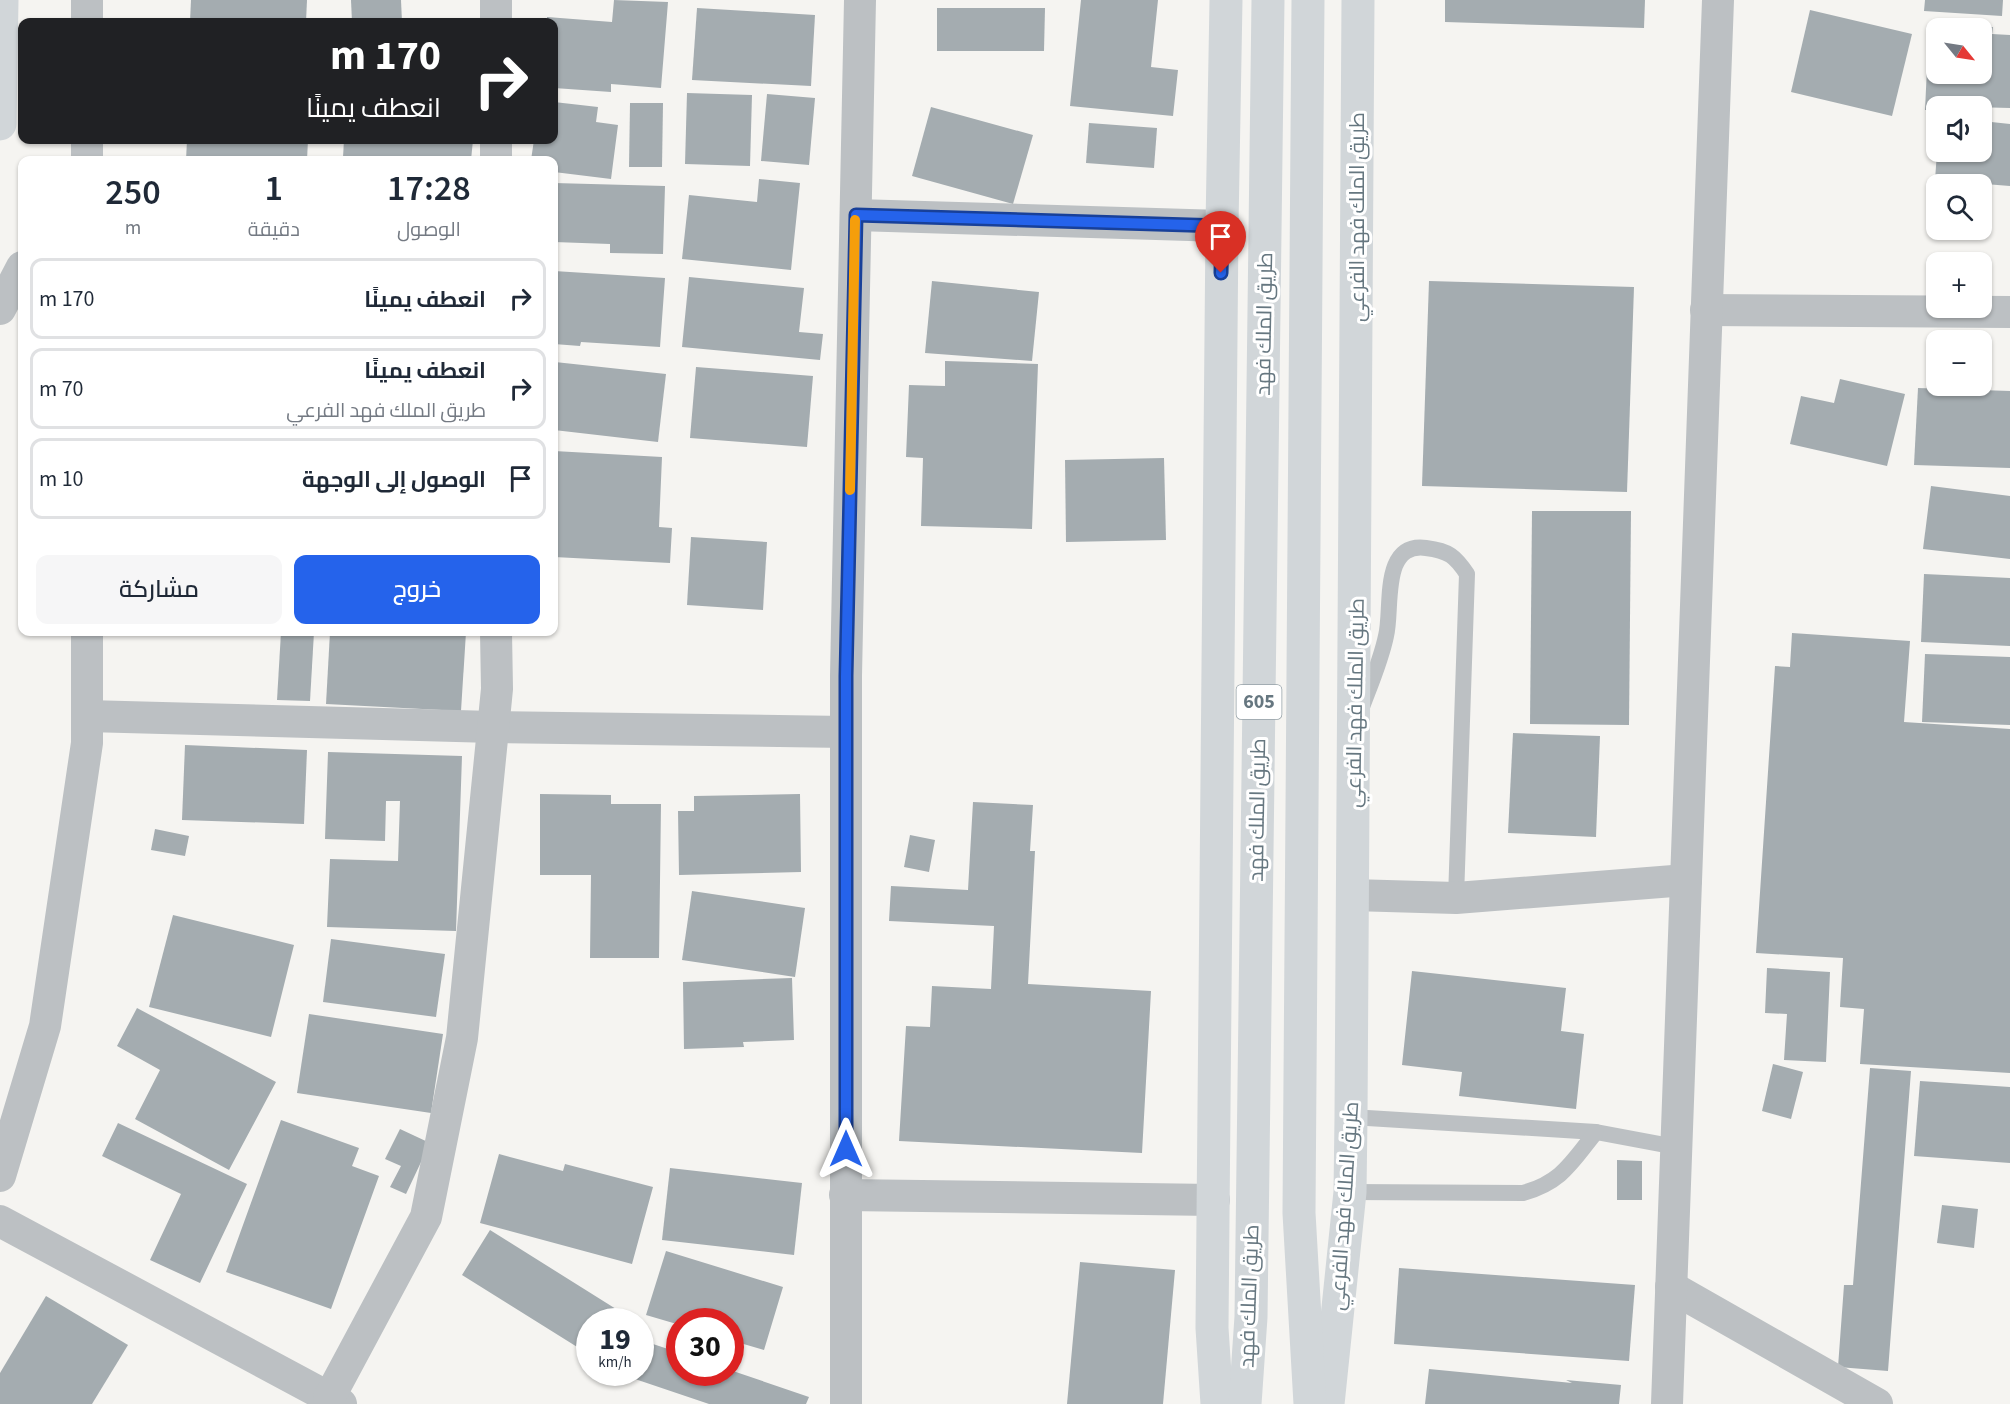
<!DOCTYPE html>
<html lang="ar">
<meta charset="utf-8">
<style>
body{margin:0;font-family:"Source Sans 3",Cairo,sans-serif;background:#f6f6f7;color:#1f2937;direction:rtl;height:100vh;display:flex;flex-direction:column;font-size:22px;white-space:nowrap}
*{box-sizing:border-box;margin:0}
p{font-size:20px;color:#747a83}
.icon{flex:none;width:33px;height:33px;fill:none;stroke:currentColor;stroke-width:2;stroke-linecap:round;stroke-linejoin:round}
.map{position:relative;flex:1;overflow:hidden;direction:ltr}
.panel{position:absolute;left:18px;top:156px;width:540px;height:480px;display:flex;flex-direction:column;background:#fff;border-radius:12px;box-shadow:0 2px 4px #0004;direction:rtl}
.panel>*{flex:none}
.banner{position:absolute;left:18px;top:18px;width:540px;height:126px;border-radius:12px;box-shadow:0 2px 4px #0004;direction:rtl;background:#202124;color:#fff;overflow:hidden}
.needle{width:39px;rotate:120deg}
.tools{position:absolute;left:1926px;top:18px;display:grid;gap:12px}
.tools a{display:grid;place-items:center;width:66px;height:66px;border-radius:12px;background:#fff;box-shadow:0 2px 4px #0004;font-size:30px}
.speed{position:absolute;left:576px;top:1308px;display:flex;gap:12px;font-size:30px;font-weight:700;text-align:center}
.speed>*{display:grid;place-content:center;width:78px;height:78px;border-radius:50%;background:#fff;box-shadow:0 2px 4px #0004;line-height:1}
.speed small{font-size:15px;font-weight:400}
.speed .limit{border:9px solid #d22;background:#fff;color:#111}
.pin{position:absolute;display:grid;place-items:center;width:51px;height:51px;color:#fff;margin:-62px -26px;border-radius:50% 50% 50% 0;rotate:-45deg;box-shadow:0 0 6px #0007}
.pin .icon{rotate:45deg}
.me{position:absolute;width:66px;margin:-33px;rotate:0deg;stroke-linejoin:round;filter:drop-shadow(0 0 4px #0008)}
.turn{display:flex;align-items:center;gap:21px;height:126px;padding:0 18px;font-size:27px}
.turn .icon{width:78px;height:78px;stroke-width:2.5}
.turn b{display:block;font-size:42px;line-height:51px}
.eta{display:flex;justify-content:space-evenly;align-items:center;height:102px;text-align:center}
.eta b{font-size:36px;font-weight:600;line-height:42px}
.primary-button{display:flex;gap:12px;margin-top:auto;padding:12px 18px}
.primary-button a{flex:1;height:69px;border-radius:12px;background:#2563eb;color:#fff;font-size:24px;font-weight:600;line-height:69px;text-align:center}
.primary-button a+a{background:#f6f6f7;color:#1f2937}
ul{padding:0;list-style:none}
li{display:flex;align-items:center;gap:18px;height:81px;margin:0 12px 9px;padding:0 6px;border:3px solid #e0e1e3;border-radius:12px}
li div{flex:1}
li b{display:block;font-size:22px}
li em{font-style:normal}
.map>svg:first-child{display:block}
.building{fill:#a4acb0}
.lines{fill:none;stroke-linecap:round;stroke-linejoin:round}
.lane{stroke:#bcc0c3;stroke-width:16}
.street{stroke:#bcc0c3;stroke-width:32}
.secondary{stroke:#d1d6d9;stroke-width:33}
.highway{stroke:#d1d6d9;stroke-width:33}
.route-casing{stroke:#184099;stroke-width:15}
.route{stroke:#2563eb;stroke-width:10}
.slow{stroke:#f59e0b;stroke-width:10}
.labels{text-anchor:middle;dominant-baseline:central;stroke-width:6;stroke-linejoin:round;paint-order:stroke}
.shield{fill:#fff;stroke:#94a0a6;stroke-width:1.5}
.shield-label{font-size:20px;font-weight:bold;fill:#667780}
.street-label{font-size:21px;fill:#667780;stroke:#fff}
</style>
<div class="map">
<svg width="2010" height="1404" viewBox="0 0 2010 1404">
<rect width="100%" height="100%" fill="#f5f4f1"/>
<!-- building -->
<g class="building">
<path d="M191 0H307L306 22H190Z"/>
<path d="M351 0H401L402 22H352Z"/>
<path d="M614 0 668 2 661 88 611 84V92L554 88V22H547V17L612 22Z"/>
<path d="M1081 0H1158L1151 67 1178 70 1173 116 1070 106Z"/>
<path d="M1445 0H1645L1644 28 1445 22Z"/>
<path d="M1925 0H2003L2002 16 1924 11Z"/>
<path d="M697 8 815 15 811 86 692 80Z"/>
<path d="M937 8H1045L1044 51H937Z"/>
<path d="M1810 10 1912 34 1892 116 1791 92Z"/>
<path d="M1929 25 1976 27V28H1936V74H1982V27H1993L1992 34 2010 35V108L1936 106V110H1925Z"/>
<path d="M687 93 752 95 750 166 685 164Z"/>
<path d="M767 94 815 98 809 165 761 161Z"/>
<path d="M554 102 598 107 596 122 618 125 611 179 554 172V160H531L534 140H554Z"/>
<path d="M630 103H663L662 167H629Z"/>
<path d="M931 107 1033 135 1013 204 912 176Z"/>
<path d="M1982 121 2010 124V186L1935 180 1937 152H1982Z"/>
<path d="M1089 123 1157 128 1154 168 1086 163Z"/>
<path d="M187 140H308L307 160H186Z"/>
<path d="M344 140H473L471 160H384L343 157Z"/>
<path d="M759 179 800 183 791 270 682 259 689 195 757 202Z"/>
<path d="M554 183 665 186 663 254 610 253V244L554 242Z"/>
<path d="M554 271 665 278 660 347 581 342 580 346 554 344Z"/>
<path d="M689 277 804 288 799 332 823 334 820 360 682 347Z"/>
<path d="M932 281 1039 292 1032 361 925 353Z"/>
<path d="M1429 281 1634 287 1627 492 1422 486Z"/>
<path d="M945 361 1038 364 1032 529 921 526 923 458 906 457 909 385 945 386Z"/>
<path d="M555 362 666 374 658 442 554 430Z"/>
<path d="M696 367 813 376 807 447 690 438Z"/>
<path d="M1840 379 1905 394 1887 466 1790 444 1801 396 1834 403Z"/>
<path d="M1918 388 2010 391V468L1914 465Z"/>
<path d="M554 451 662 457 659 527 672 528 670 563 554 557Z"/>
<path d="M1164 458 1166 540 1066 542 1065 460Z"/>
<path d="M1931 486 2010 496V559L1923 549Z"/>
<path d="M1532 511H1631L1629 725 1530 724Z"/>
<path d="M691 537 767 542 763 610 687 605Z"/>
<path d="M1924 574 2010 578V646L1921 642Z"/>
<path d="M281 632H314L310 701 277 700Z"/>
<path d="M330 632H466L461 711 326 704Z"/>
<path d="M1792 633 1910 641 1904 722 2010 729V1073L1860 1064 1864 1009 1840 1007 1843 958 1756 953 1775 666 1790 667Z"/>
<path d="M1925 654 2010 657V725L1922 722Z"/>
<path d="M1513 733 1600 736 1596 837 1508 833Z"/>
<path d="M185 745 307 750 304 824 182 820Z"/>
<path d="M328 752 462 756 456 931 327 927 330 859 398 861 400 801H386L385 841 325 839Z"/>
<path d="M540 794 611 795V804H661L659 958H590L591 875H540Z"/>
<path d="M800 794 801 872 679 875 678 811H694V796Z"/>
<path d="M973 802 1033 805 1030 851H1035L1028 984 1151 991 1142 1153 899 1141 906 1026 930 1027 932 986 991 989 994 926 889 921 891 886 968 890Z"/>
<path d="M155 829 189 836 185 856 151 850Z"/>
<path d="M910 835 935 840 929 872 904 867Z"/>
<path d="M692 891 805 908 795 977 682 960Z"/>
<path d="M173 915 294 945 271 1037 149 1007Z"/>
<path d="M331 939 445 954 436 1017 323 1002Z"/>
<path d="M1767 968 1830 972 1826 1062 1784 1060 1787 1014 1765 1013Z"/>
<path d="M1412 971 1566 988 1561 1031 1584 1034 1576 1109 1459 1096 1462 1072 1402 1065Z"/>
<path d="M792 978 794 1040 743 1042 744 1047 684 1049 683 982Z"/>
<path d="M137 1008 276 1082 229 1170 135 1119 160 1070 117 1046Z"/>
<path d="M309 1014 443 1034 431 1113 297 1093Z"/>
<path d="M1773 1064 1803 1072 1791 1119 1762 1111Z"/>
<path d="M1870 1068 1911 1071 1888 1371 1838 1367 1844 1285H1853Z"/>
<path d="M1920 1081 2010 1087V1163L1914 1156Z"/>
<path d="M281 1120 359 1148 352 1166 379 1176 331 1309 226 1272Z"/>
<path d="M118 1123 247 1184 200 1283 150 1260 181 1194 102 1156Z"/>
<path d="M400 1129 430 1143 406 1194 390 1187 401 1166 385 1159Z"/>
<path d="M499 1154 563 1171 565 1164 653 1187 632 1264 480 1223Z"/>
<path d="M1617 1160 1642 1161V1200H1617Z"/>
<path d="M670 1168 802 1183 794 1255 662 1240Z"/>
<path d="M1942 1205 1978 1209 1974 1248 1937 1243Z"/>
<path d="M490 1230 632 1319 630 1322H590V1355L462 1275Z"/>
<path d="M666 1251 783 1287 764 1350 730 1340V1322H680V1325L646 1315Z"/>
<path d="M1080 1262 1175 1270 1163 1404H1067Z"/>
<path d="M1399 1268 1635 1285 1629 1361 1394 1344Z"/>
<path d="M46 1296 128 1345 92 1404H0V1373Z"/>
<path d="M644 1341 680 1353V1372H730V1370L809 1397 806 1404H709L632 1378 634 1372H640V1352Z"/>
<path d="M1429 1369 1572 1383 1566 1380 1621 1385 1619 1404H1425Z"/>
</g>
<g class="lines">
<!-- lane -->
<g class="lane">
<path d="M1362 707C1371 683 1381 660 1386 636 1393 609 1380 542 1426 548 1449 551 1455 556 1467 574L1456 898"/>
<path d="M1351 1117 1596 1132 1676 1147"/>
<path d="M1350 1192 1523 1193C1562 1182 1571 1163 1596 1132"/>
</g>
<!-- street -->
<g class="street">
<path d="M496 0V22"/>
<path d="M87 22V0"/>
<path d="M496 140V160"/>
<path d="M87 160V140"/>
<path d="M856 215 1222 226"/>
<path d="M0 309 22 267"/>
<path d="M1706 310 2010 312"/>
<path d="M87 716 493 727 846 732"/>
<path d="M1352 895 1456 898 1686 880"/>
<path d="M0 1176 45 1026 87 743V632"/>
<path d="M845 1195 1214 1200"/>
<path d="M0 1221 341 1404"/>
<path d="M1671 1287 1877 1404"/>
<path d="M329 1398 426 1217 462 1038 497 689 496 632"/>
<path d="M846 1404V676L860 0"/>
<path d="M1667 1404 1718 0"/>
</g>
<!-- secondary -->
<g class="secondary">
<path d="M0 124 2 0"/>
<path d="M1217 1404 1212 1328 1222 226 1226 0"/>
<path d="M1328 1404 1350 1192 1351 1117 1358 0"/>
</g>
<!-- highway -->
<g class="highway">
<path d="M1308 0 1299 1213 1310 1404"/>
<path d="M1245 1404 1251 1317 1268 0"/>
</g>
</g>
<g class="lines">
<!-- route casing -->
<g class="route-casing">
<path id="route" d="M846 1149V676L856 215 1222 226 1221 273"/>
</g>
<!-- route -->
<use href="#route" class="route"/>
<!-- slow -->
<path class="slow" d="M850 490 855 220"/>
</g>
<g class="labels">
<!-- shield labels -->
<rect class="shield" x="1236.5" y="685" width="45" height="34" rx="4.5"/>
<g class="shield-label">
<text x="1259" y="702">605</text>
</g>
<!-- street labels -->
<g class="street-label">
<text transform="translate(1357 217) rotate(-90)">طريق الملك فهد الفرعي</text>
<text transform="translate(1264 324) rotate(-89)">طريق الملك فهد</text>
<text transform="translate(1355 703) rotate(-89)">طريق الملك فهد الفرعي</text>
<text transform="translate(1257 810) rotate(-89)">طريق الملك فهد</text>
<text transform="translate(1344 1206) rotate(-86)">طريق الملك فهد الفرعي</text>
<text transform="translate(1249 1296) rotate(-88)">طريق الملك فهد</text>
</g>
</g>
</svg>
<div class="tools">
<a><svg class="needle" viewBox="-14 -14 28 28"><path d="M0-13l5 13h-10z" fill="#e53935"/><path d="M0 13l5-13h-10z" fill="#747a83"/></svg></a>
<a><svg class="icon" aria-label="sound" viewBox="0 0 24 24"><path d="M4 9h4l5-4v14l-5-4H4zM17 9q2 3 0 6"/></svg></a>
<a><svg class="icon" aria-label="search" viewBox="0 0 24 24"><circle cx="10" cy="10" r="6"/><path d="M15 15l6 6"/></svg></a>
<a>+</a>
<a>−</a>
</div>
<div class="speed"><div>19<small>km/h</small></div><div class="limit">30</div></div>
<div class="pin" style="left:1221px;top:273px;background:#d93025"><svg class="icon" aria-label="arrive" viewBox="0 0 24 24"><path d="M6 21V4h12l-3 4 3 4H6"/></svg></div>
<svg class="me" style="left:846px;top:1149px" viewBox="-20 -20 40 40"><path d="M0-17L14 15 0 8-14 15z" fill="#2563eb" stroke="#fff" stroke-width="4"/></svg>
<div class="banner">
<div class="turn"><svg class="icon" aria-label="right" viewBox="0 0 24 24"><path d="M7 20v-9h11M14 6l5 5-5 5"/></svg><div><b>170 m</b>انعطف يمينًا</div></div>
</div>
<section class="panel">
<div class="eta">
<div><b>17:28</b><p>الوصول</p></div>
<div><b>1</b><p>دقيقة</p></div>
<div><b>250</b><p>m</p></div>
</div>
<ul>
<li><svg class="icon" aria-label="right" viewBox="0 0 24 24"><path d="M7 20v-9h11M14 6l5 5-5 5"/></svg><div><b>انعطف يمينًا</b></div><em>170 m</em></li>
<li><svg class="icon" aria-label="right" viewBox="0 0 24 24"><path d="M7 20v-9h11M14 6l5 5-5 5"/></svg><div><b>انعطف يمينًا</b><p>طريق الملك فهد الفرعي</p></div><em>70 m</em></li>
<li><svg class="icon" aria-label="arrive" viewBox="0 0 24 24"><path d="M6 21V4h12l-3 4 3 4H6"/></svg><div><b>الوصول إلى الوجهة</b></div><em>10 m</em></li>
</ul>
<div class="primary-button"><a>خروج</a><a>مشاركة</a></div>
</section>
</div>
